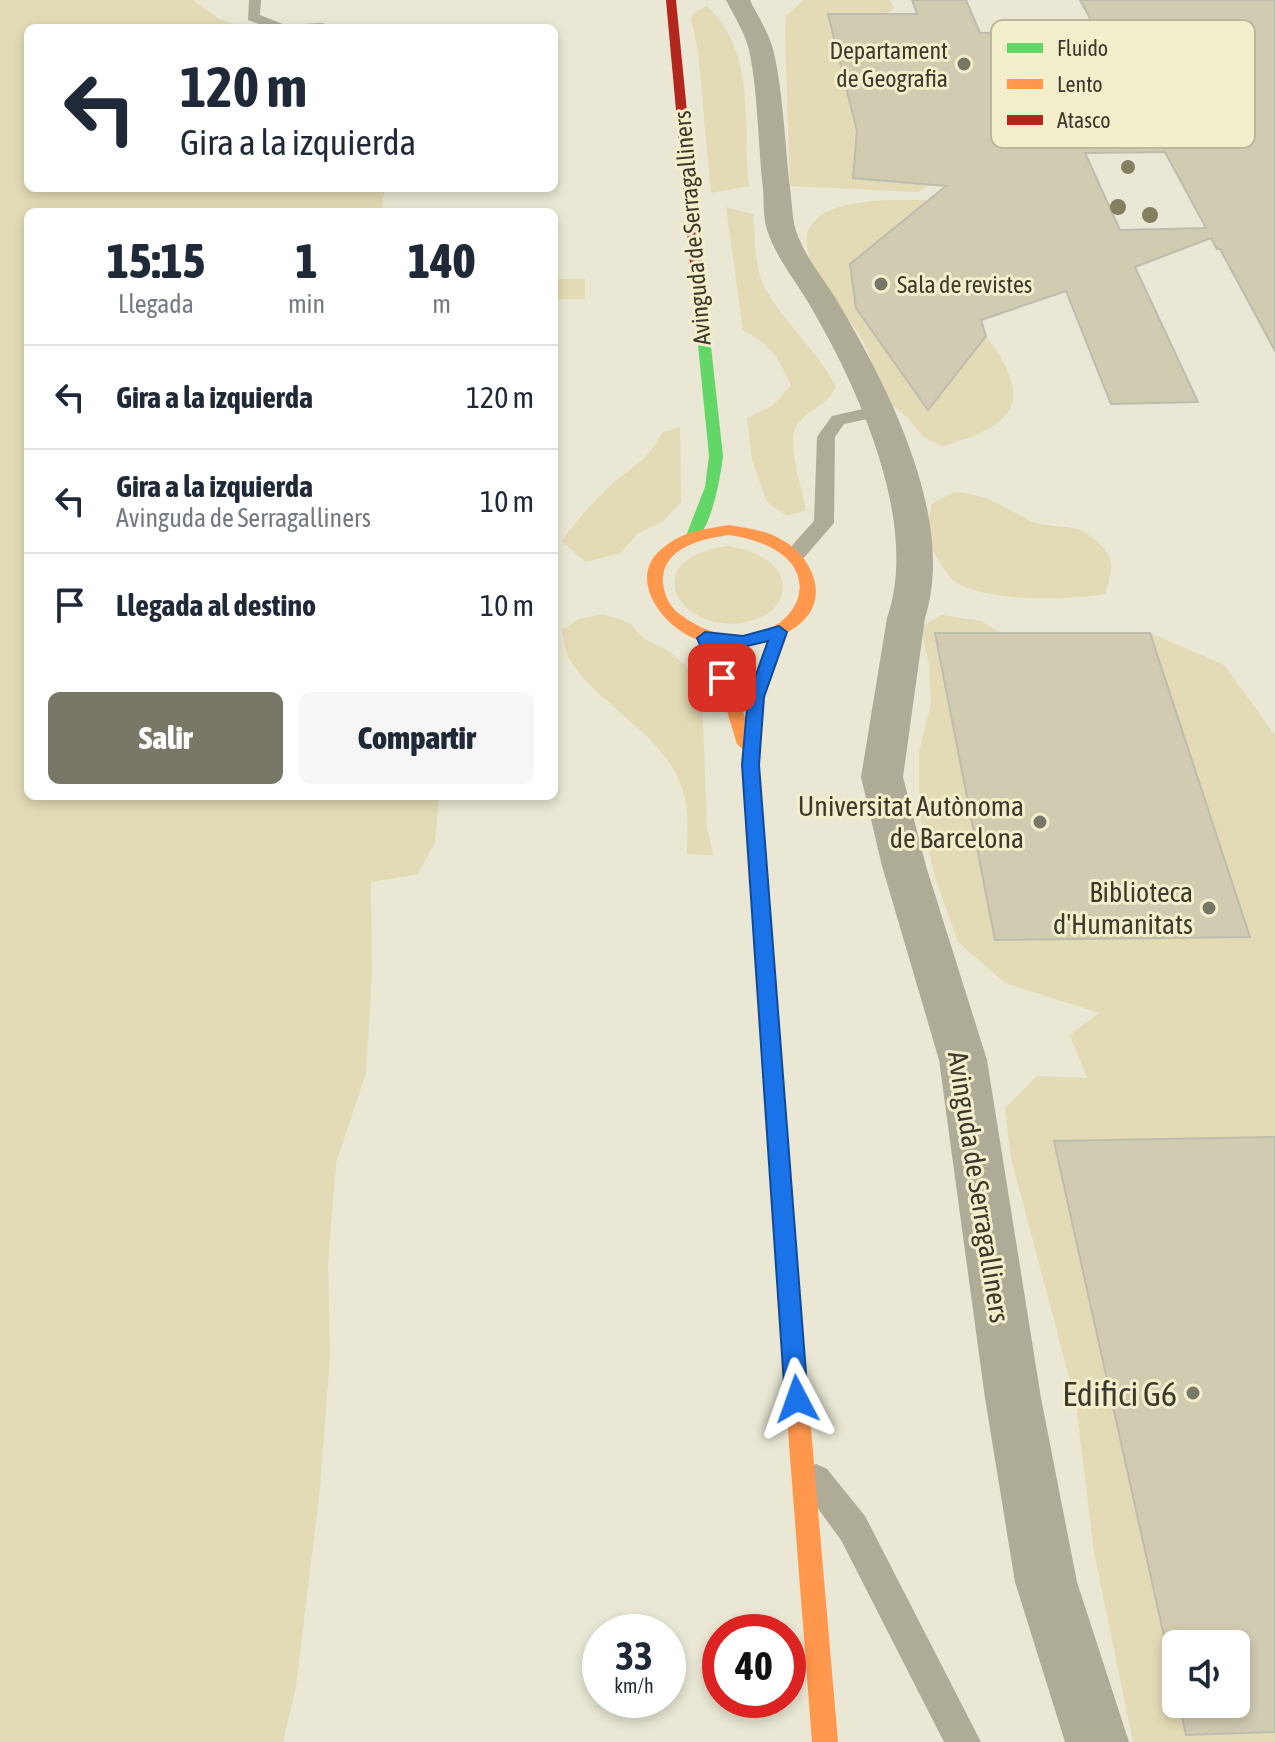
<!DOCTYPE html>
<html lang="es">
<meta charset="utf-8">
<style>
body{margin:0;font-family:"Asap Condensed",sans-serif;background:#f6f6f7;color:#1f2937;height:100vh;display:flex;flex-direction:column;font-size:30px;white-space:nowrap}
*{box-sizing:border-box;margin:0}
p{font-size:26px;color:#747a83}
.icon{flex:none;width:44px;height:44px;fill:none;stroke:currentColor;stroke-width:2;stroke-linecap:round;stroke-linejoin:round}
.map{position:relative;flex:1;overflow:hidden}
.details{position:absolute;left:24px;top:208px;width:534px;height:592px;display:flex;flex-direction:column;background:#fff;border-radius:12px;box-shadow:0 4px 12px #0003}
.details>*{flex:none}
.top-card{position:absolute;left:24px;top:24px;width:534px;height:168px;border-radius:12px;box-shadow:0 4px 12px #0003;background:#fff;color:#1f2937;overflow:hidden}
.controls{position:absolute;left:1162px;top:1630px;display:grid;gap:16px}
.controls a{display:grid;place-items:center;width:88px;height:88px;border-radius:12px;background:#fff;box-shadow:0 4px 12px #0003;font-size:40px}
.speed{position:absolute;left:582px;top:1614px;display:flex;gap:16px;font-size:40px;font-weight:700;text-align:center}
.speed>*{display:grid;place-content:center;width:104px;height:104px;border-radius:50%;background:#fff;box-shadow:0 4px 12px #0003;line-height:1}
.speed small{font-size:20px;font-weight:400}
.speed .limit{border:12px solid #d22;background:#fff;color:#111}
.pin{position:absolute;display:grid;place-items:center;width:68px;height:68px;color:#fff;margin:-34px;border-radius:16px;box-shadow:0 4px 12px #0006}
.me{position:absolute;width:88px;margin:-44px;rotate:356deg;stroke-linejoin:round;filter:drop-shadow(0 0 6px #0008)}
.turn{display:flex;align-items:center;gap:28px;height:168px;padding:0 24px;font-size:36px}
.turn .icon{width:104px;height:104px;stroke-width:2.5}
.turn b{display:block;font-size:56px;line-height:68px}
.eta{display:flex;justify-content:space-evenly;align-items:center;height:136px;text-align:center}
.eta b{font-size:48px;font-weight:800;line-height:56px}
.cta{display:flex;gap:16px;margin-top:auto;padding:16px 24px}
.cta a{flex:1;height:92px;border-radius:12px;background:#797767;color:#fff;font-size:32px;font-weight:800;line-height:92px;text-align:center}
.cta a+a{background:#f6f6f7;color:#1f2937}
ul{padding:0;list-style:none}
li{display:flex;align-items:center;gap:24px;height:104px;padding:0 24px;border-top:2px solid #e0e1e3}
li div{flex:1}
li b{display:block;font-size:30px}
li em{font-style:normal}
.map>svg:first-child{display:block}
.green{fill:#e2dbb5;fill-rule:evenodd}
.building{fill:#d0cbb1;stroke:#bebcac;stroke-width:2;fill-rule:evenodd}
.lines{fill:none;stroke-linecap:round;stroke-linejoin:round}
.lane{fill:#aeab97;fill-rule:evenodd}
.street{fill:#aeab97;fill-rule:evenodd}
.fast{fill:#63d668;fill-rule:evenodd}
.slow{fill:#ff974d;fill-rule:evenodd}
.jam{fill:#b3261e;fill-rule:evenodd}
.tree{fill:#847f60}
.route{fill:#1a73e8;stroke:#114b97;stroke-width:2}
.poi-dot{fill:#797767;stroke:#f3eecb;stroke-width:3}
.labels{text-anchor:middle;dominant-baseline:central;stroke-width:6;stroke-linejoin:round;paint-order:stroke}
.far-poi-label{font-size:24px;fill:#3c3a2d;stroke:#f3eecb;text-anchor:end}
.far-street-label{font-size:24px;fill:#3c3a2d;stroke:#f3eecb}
.poi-label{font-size:28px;fill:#3c3a2d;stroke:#f3eecb;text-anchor:end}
.street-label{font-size:28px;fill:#3c3a2d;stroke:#f3eecb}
.near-poi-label{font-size:34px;fill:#3c3a2d;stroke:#f3eecb;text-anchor:end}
.key{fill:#f3eecb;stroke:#bcb89c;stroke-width:2}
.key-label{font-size:22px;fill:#3c3a2d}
</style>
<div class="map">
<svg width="1275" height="1742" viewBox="0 0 1275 1742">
<rect width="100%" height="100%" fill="#eae7d4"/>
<!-- green -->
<g class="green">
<path d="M0 0H193L219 19 245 28H28V188H385L381 212H28V796H439L435 842 418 874 371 882 372 973 366 1073 336 1163 328 1263 330 1356 320 1488 296 1686 283 1742H0Z"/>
<path d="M804 0H890L894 9 885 14H829L857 131 853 178 929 185 918 192 790 186 785 35 786 16Z"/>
<path d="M707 6C756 50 743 126 749 186L711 193 698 51 691 19 695 12Z"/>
<path d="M942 200 852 262 850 270 856 308 928 410 986 336C1035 401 1017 425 943 446 913 435 923 430 902 413 898 409 891 406 887 402 876 387 874 362 865 345 852 320 831 299 817 274 770 190 896 200 942 200Z"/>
<path d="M726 207 753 214C756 239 753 265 765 288 785 325 817 349 836 387 827 405 812 408 799 422 784 438 802 488 806 510L787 516 767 502 752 460 747 418 772 406 791 386C780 359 770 344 743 330Z"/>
<rect x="554" y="279" width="31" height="20"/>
<path d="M680 427 681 502 662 522 638 533 621 553 585 562 562 541C575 522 590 505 607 489 631 466 646 464 663 432Z"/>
<path d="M953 492C984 493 1002 506 1029 520 1043 527 1057 525 1072 528 1082 529 1086 533 1094 539 1117 558 1113 567 1105 594 1067 600 987 603 954 581 950 578 946 571 943 567 927 545 925 531 932 504Z"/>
<path d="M727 546C752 549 792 565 781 597 778 605 772 611 765 615 695 652 622 562 727 546Z"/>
<path d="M603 614 630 623 643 638 669 651 691 671 702 691 707 828 713 855 687 854C687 836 689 816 685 798 670 734 602 711 570 660 565 652 564 640 562 630L579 619Z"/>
<path d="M942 615 981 621 1000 633H1150L1224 665 1275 735V1742H1133L1094 1552 1076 1403 1011 1158 1005 1108 1037 1076 1087 1078 1070 1035 1099 1013 1005 983 958 942 936 880 919 812V752L931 704 929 665 921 627ZM1176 1644H1236V1704H1176Z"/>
</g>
<!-- building -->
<g class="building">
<path d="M912 0H966L980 33 1097 31 1080 0H1275V351L1220 249H1217L1211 238 1135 267 1198 402 1111 404 1066 291 981 320 986 336 928 410 856 308 850 264 946 186 853 178 857 131 828 14H917ZM1165 152 1206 228 1120 230 1085 153Z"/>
<path d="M935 633H1150L1250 937 995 940Z"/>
<path d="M1275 1137V1732L1186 1735 1179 1704H1236V1644H1176V1690L1054 1141Z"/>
</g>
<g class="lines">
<!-- lane -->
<g class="lane">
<path d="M249 0H261L260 15 285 25 323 23 329 27 269 28 248 20Z"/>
<path d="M876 406 882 408 885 412 882 416 844 424 835 437 834 523 802 560H788L785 555 788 550 814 521 817 437 832 416Z"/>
<path d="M816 1464 827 1469 865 1516 981 1742H944L841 1540 805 1491 800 1480 805 1469Z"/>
</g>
<!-- street -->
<path class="street" d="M726 0H750C757 15 769 33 773 49 783 89 785 146 790 188 792 202 792 218 796 231 806 260 827 282 842 309 890 391 956 521 925 618L903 777 926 866 987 1060 1041 1398 1077 1582 1129 1742H1065L1015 1582 985 1398 939 1060 882 866 861 777 887 618C920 524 859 390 812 309 797 282 777 260 767 230 763 217 764 202 763 188 758 145 758 91 749 50 745 33 734 16 726 0Z"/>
<!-- fast -->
<g class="fast">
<path d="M696 260 702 264 723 456C721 475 711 533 693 541L686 536 705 487 709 456 690 264Z"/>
<path d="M779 626 787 632 764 697 759 765 800 1301 797 1309 789 1312 781 1309 778 1301 743 765 748 697 771 632Z"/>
</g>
<!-- slow -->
<g class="slow">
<path d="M729 525C747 528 766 530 782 540 795 547 805 558 811 571 836 627 758 652 716 646L739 698 753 744 745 751 737 744 723 698 698 640C663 628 624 577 664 547 684 531 705 529 729 525ZM729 535C868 556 775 686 681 615 670 608 665 596 663 584 660 548 701 539 729 535Z"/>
<path d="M789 1290 797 1293 800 1301 838 1742H812L778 1301 781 1293Z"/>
</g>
<!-- jam -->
<path class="jam" d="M666 0H676L702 264 696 268 690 264Z"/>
</g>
<!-- trees -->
<g class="tree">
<circle cx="1128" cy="167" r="7"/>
<circle cx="1118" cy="207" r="8"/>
<circle cx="1150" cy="215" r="8"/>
</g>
<!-- route -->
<path class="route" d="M779 626 787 632 764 697 759 765 808 1399 805 1407 797 1410 788 1407 785 1399 742 765 748 697 768 641 743 647 716 645 730 678 722 684 714 678 697 638 705 632 743 636Z"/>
<!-- markers -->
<g class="poi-dot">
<circle cx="964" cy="64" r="8"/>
<circle cx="881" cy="284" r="8"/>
<circle cx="1040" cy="822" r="8"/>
<circle cx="1209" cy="908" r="8"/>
<circle cx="1193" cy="1393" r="8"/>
</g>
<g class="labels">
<!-- far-poi labels -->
<g class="far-poi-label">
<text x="948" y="50">Departament<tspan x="948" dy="28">de Geografia</tspan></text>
<text x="897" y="284" text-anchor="start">Sala de revistes</text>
</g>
<!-- far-street labels -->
<g class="far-street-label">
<text transform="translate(692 228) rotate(-95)">Avinguda de Serragalliners</text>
</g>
<!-- poi labels -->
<g class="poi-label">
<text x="1024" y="806">Universitat Autònoma<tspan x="1024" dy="32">de Barcelona</tspan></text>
<text x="1193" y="892">Biblioteca<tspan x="1193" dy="32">d'Humanitats</tspan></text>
</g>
<!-- street labels -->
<g class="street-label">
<text transform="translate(979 1187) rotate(81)">Avinguda de Serragalliners</text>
</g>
<!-- near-poi labels -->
<g class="near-poi-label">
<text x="1177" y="1393">Edifici G6</text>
</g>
</g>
<!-- legend -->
<rect x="991" y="20" width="264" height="128" rx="12" class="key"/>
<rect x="1007" y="43" width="36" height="10" fill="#63d668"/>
<rect x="1007" y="79" width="36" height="10" fill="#ff974d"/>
<rect x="1007" y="115" width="36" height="10" fill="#b3261e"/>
<g class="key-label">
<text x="1057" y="56">Fluido</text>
<text x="1057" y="92">Lento</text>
<text x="1057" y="128">Atasco</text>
</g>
</svg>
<div class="controls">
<a><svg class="icon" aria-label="sound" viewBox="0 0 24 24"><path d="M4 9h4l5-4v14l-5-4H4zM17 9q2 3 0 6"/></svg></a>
</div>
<div class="speed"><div>33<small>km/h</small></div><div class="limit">40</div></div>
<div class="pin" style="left:722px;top:678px;background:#d93025"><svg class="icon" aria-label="arrive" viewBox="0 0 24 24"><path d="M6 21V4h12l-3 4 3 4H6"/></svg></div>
<svg class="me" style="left:797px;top:1399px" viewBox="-20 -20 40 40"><path d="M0-17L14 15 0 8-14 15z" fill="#1a73e8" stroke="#fff" stroke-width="4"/></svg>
<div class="top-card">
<div class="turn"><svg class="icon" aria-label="left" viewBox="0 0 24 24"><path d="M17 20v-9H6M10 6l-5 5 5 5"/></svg><div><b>120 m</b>Gira a la izquierda</div></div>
</div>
<section class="details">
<div class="eta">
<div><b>15:15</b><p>Llegada</p></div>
<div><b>1</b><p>min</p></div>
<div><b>140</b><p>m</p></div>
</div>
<ul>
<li><svg class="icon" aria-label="left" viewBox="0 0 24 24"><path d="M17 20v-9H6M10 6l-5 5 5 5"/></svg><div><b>Gira a la izquierda</b></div><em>120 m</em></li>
<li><svg class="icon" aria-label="left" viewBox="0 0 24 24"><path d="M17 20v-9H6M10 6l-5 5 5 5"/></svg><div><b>Gira a la izquierda</b><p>Avinguda de Serragalliners</p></div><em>10 m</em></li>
<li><svg class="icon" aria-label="arrive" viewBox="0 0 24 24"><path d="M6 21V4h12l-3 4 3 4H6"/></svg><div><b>Llegada al destino</b></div><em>10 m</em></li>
</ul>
<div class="cta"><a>Salir</a><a>Compartir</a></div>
</section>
</div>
